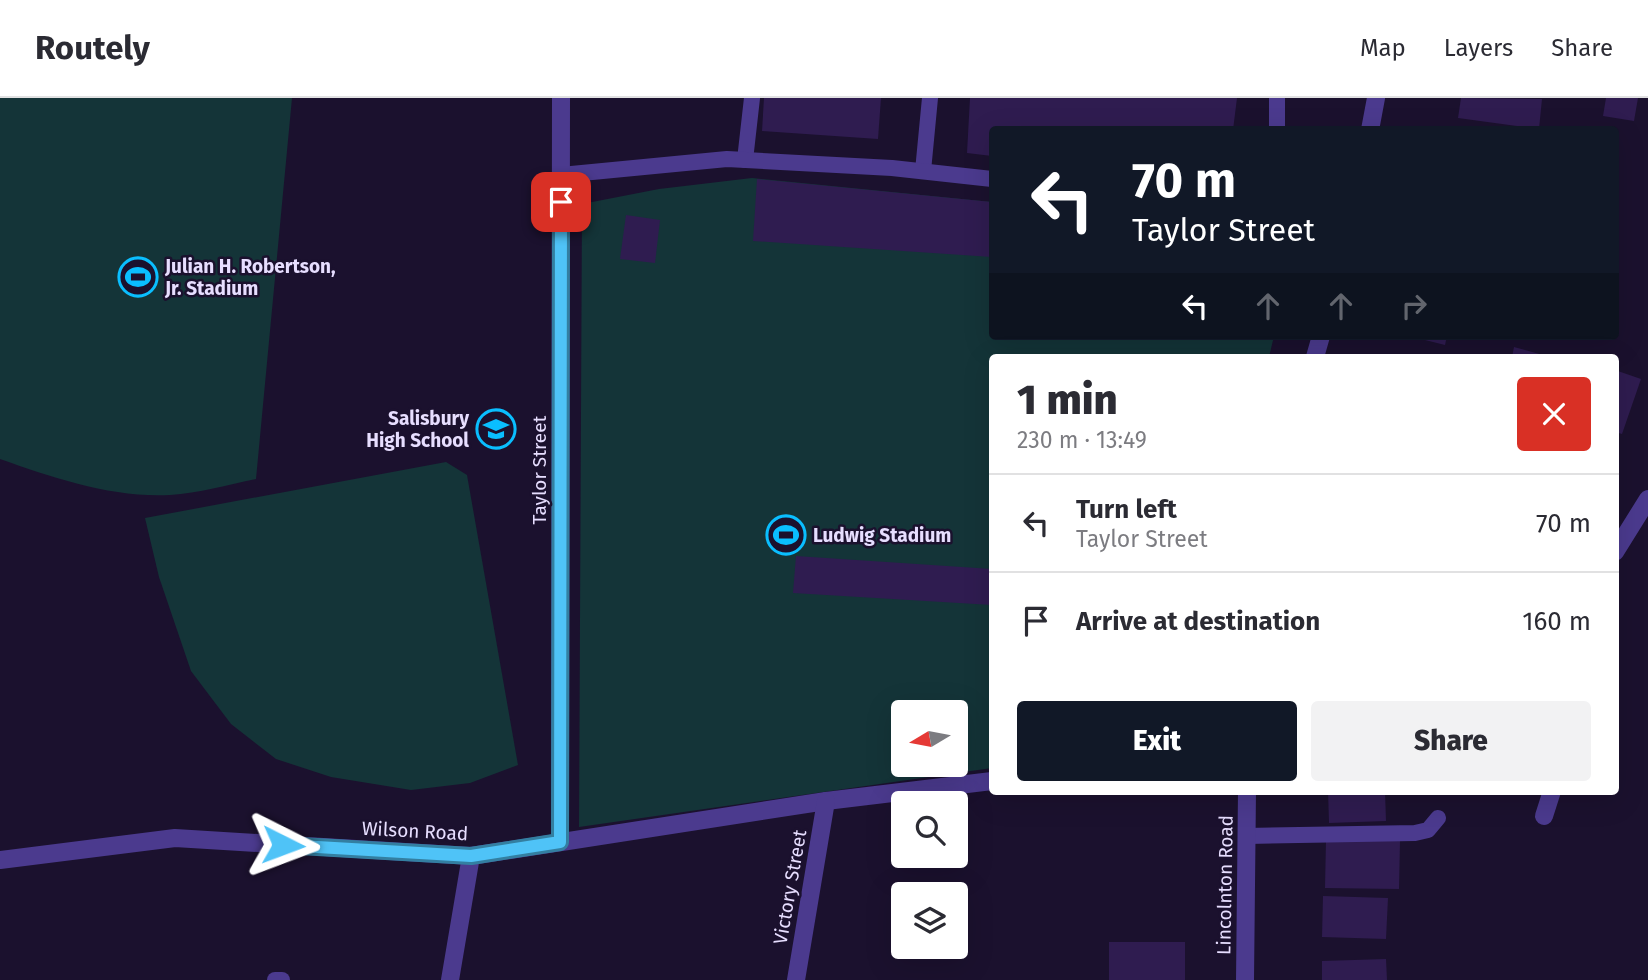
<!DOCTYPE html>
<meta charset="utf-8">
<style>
body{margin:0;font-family:"Fira Sans",sans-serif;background:#f2f2f3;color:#2b2b33;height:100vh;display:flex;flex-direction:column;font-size:26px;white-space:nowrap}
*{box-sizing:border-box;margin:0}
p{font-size:23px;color:#7c7c81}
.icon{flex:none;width:38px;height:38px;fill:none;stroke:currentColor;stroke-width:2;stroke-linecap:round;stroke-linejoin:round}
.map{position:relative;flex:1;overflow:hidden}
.sheet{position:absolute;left:989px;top:256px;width:630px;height:441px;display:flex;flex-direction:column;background:#fff;border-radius:7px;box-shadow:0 7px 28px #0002}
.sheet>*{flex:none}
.hud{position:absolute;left:989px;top:28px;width:630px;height:214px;border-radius:7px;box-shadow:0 7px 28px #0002;background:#111827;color:#fff;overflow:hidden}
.needle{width:46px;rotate:260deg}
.tools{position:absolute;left:891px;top:602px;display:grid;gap:14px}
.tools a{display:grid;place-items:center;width:77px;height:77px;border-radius:7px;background:#fff;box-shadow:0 7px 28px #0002;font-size:35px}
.pin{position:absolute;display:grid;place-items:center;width:60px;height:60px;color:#fff;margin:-30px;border-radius:14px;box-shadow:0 4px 10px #0006}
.me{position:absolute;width:77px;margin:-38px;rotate:93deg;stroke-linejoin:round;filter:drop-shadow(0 0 5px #0008)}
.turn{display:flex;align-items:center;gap:24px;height:147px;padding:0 28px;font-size:32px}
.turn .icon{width:91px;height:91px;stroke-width:2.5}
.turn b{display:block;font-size:49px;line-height:60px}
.lanes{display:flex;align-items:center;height:66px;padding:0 28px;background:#0003;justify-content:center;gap:35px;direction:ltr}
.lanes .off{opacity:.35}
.round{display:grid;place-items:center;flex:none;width:74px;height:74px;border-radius:7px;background:#f2f2f3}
.overview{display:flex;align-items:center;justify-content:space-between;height:119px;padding:0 28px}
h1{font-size:42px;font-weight:800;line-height:52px}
.action{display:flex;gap:14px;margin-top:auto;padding:14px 28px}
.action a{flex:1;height:80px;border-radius:7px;background:#111827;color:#fff;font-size:28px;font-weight:800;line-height:80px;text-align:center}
.action a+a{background:#f2f2f3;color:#2b2b33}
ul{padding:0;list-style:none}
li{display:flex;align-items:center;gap:21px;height:98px;padding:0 28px;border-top:2px solid #e1e1e2}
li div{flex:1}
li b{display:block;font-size:26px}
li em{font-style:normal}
header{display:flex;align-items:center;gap:42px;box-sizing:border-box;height:98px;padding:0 35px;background:#fff;border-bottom:2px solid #e1e1e2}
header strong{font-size:33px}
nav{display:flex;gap:38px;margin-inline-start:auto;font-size:24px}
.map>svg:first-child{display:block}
.green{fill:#143438;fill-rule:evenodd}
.building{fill:#2f1c50}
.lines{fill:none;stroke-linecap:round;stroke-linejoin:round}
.service{stroke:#4b3a8e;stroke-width:16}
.minor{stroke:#4b3a8e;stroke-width:18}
.tertiary{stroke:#4b3a8e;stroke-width:18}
.route-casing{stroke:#337fa1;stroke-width:18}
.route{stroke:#4fc3f7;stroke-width:12}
.labels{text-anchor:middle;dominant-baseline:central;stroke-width:5;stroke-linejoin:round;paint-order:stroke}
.poi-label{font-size:19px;font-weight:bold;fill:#e7deff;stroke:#1b112e;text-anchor:start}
.street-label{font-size:19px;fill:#e7deff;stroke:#1b112e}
</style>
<header>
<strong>Routely</strong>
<nav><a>Map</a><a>Layers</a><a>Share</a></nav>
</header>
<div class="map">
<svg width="1648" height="882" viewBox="0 0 1648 882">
<rect width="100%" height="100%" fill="#1b112e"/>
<!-- green -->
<g class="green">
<path d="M0 0H292L256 381C227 387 199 395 170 397 112 400 54 380 0 361Z"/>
<path d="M752 80 992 104V238H1274L1269 259H992V670L579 729 582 106 659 91ZM903 614H956V667H903Z"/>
<path d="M446 364 467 377 518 667 470 685 411 692 331 679 276 661 231 626 191 573 159 479 145 420Z"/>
</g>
<!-- building -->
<g class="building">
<path d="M764 0H881L878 41 762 33Z"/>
<path d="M970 0H1237L1233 32H992V58L967 55Z"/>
<path d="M1461 0 1542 1 1539 31 1458 20Z"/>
<path d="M1606 0H1638L1634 23 1603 18Z"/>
<path d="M757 81 992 104V159L753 143Z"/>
<path d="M626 117 660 122 655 165 620 161Z"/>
<path d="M1409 238H1447L1445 247Z"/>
<path d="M1514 249 1543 257V259H1512Z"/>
<path d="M1615 272 1641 281 1622 336 1615 334Z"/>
<path d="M796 458 992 471V507L793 495Z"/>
<path d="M1328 693H1385L1386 723 1329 725Z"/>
<path d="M1326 742 1400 743 1399 791 1325 790Z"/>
<path d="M1323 798 1388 800 1386 841 1322 839Z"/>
<rect x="1109" y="844" width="76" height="38"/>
<path d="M1386 861 1387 882H1322V863Z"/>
</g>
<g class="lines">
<!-- service -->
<g class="service">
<path d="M1277 0V32"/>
<path d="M745 62 752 0"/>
<path d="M923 73 930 0"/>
<path d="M561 77 727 61 892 70 992 81"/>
<path d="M1247 738 1415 735 1428 732 1438 720"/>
<path d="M275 882H282"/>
</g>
<!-- minor -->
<g class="minor">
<path d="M1615 454 1648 401"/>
<path d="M1544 718 1552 693"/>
<path d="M560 744 561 0"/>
<path d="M0 762 175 740 471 758 826 703 992 683"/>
<path d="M450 882 471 758"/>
<path d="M796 882 826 703"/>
</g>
<!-- tertiary -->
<g class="tertiary">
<path d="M1370 32 1376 0"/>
<path d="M1315 259 1321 238"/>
<path d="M1245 882 1247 693"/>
</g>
</g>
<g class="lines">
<!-- route casing -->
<g class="route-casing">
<path id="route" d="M283 747 471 758 560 744 561 104"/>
</g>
<!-- route -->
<use href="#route" class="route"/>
</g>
<!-- icons -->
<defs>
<g id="stadium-ring" transform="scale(2.0125)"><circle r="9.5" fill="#1b112e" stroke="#0abeff" stroke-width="1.5"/><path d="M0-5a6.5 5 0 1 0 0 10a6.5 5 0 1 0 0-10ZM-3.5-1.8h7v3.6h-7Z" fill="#0abeff"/></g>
<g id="school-ring" transform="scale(2.0125)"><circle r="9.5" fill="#1b112e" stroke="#0abeff" stroke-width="1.5"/><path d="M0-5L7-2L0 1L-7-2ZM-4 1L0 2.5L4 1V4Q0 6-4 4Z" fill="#0abeff"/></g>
</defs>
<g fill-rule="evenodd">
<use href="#stadium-ring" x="138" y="179"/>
<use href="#school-ring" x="496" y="331"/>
<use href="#stadium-ring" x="786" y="437"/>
</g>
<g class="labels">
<!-- poi labels -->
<g class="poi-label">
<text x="165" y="168">Julian H. Robertson,<tspan x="165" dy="22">Jr. Stadium</tspan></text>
<text x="469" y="320" text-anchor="end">Salisbury<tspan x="469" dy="22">High School</tspan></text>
<text x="813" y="437">Ludwig Stadium</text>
</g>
<!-- street labels -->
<g class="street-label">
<text transform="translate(539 372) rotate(-90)">Taylor Street</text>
<text transform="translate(415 733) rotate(3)">Wilson Road</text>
<text transform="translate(1225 787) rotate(-89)">Lincolnton Road</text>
<text transform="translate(790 789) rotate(-80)">Victory Street</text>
</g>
</g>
</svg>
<div class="tools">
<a><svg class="needle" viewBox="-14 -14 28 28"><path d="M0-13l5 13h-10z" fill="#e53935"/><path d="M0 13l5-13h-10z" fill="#7c7c81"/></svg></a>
<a><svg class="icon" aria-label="search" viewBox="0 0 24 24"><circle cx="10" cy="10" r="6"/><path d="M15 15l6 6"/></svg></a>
<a><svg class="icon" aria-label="layers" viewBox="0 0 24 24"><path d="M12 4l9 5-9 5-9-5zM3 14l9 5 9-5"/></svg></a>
</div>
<div class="pin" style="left:561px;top:104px;background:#d93025"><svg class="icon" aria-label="arrive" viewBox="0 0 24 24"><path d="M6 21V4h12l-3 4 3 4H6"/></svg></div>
<svg class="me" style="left:283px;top:747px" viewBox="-20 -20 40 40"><path d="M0-17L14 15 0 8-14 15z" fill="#4fc3f7" stroke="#fff" stroke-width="4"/></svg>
<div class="hud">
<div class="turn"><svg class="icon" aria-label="left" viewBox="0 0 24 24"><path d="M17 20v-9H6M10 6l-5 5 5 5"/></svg><div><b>70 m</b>Taylor Street</div></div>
<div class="lanes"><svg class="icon" aria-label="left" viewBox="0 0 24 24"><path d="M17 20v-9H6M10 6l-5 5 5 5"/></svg><svg class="icon off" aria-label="ahead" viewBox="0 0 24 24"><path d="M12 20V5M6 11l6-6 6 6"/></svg><svg class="icon off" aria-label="ahead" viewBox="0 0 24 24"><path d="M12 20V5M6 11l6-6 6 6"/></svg><svg class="icon off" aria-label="right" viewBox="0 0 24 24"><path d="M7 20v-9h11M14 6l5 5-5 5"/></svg></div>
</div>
<section class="sheet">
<div class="overview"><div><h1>1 min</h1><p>230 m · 13:49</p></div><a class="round" style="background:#d93025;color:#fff"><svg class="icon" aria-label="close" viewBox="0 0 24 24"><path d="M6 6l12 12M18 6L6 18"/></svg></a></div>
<ul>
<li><svg class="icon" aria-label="left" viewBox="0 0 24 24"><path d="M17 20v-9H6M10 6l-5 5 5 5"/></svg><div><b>Turn left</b><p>Taylor Street</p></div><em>70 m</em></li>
<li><svg class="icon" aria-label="arrive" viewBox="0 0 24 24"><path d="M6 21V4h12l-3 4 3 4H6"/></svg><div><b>Arrive at destination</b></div><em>160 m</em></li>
</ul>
<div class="action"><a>Exit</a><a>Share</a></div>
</section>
</div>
